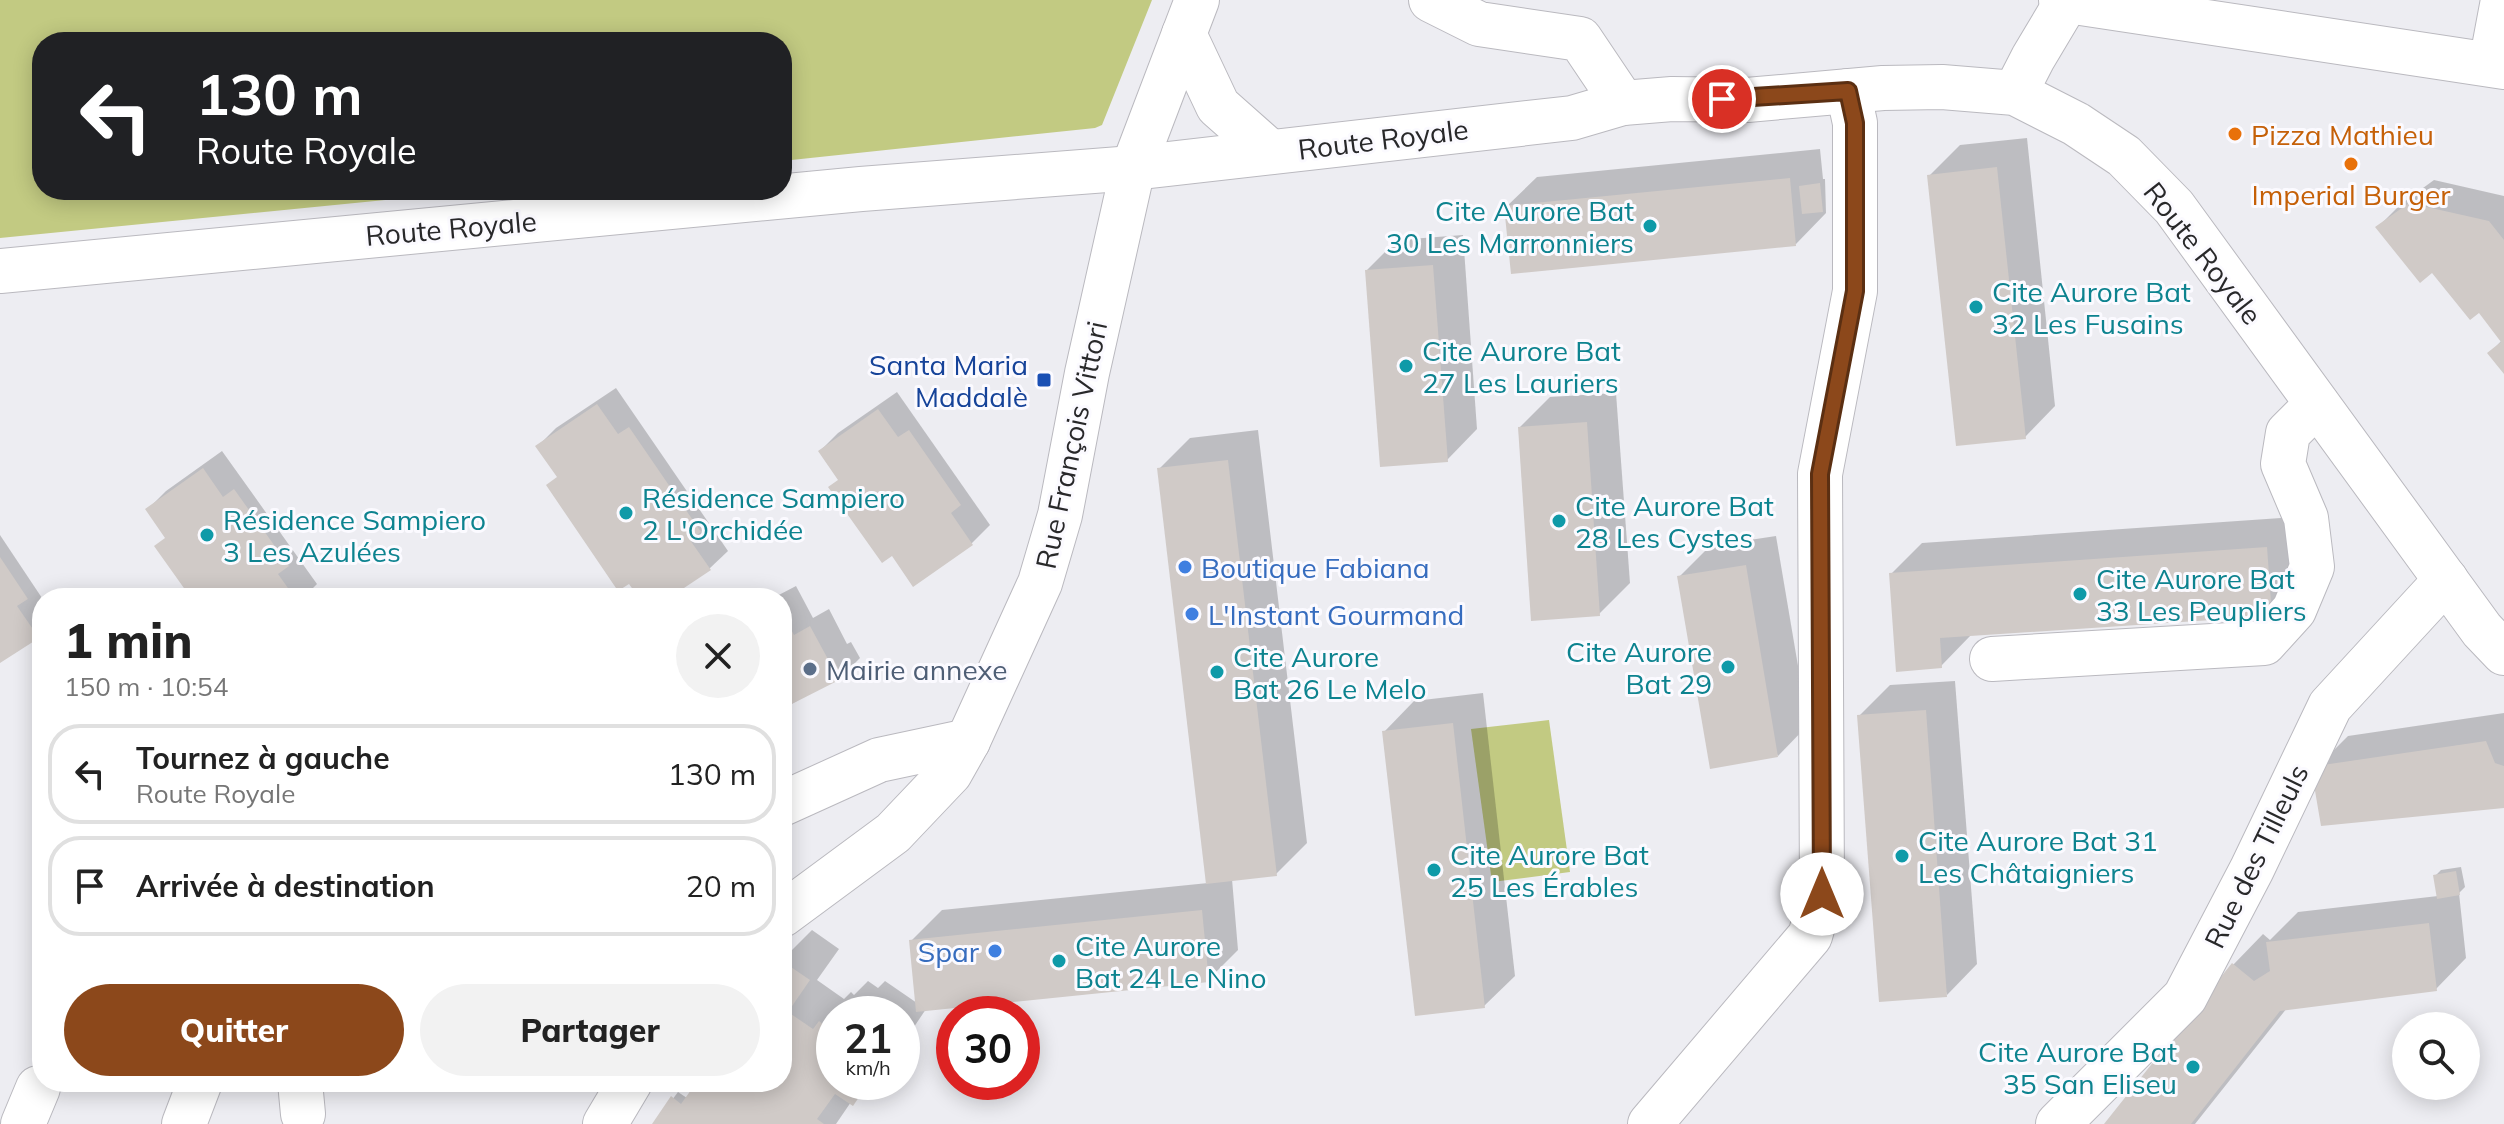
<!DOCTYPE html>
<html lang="fr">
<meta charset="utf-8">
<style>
body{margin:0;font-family:Mulish,sans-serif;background:#f2f2f2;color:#222;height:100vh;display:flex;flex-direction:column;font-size:30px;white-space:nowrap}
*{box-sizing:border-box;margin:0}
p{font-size:26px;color:#767676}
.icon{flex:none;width:44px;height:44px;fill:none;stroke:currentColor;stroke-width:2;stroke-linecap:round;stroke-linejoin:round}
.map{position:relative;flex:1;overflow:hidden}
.side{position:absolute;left:32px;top:588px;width:760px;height:504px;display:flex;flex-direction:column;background:#fff;border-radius:32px;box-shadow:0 4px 20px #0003}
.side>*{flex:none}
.guide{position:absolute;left:32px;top:32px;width:760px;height:168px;border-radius:32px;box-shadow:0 4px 20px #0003;background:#202124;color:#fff;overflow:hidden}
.controls{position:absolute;left:2392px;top:1012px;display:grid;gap:16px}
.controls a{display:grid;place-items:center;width:88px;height:88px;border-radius:50%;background:#fff;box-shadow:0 4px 20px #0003;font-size:40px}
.speed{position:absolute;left:816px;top:996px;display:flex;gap:16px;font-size:40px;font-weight:700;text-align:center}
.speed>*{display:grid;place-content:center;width:104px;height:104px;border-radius:50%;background:#fff;box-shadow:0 4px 20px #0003;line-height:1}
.speed small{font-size:20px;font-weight:400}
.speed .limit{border:12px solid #d22;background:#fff;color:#111}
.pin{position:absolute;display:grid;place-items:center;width:68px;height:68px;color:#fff;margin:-34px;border:4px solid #fff;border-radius:50%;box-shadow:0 2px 8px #0007}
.me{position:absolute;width:88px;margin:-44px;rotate:0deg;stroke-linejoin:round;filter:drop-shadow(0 0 6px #0008)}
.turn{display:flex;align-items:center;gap:28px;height:168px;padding:0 32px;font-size:36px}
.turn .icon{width:104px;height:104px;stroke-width:2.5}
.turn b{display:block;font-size:56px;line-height:68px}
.round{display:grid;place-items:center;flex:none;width:84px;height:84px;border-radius:42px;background:#f2f2f2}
.overview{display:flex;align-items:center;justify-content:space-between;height:136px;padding:0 32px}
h1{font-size:48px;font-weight:800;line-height:60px}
.button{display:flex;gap:16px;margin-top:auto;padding:16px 32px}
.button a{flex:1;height:92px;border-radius:48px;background:#8c481b;color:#fff;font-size:32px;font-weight:800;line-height:92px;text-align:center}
.button a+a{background:#f2f2f2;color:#222}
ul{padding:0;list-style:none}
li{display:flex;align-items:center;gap:24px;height:100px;margin:0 16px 12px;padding:0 16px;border:4px solid #e0e0e0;border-radius:32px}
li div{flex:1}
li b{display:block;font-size:30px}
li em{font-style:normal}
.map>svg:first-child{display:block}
.green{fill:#c2ca82}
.shadow{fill:#0003}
.building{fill:#d0cac7}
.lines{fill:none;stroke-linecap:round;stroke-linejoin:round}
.minor-casing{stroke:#bab9bf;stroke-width:46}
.major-casing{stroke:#bab9bf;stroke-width:46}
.minor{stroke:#fff;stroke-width:44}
.major{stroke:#fff;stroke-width:44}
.route-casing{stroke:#5b2f12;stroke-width:20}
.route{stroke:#8c481b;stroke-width:14}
.food-dot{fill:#e8710a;stroke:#fbfaff;stroke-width:3}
.culture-dot{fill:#0f9aa8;stroke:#fbfaff;stroke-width:3}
.transit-dot{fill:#1a4fb4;stroke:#fbfaff;stroke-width:3}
.shop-dot{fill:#3f7fe0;stroke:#fbfaff;stroke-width:3}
.service-dot{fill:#5c6f8a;stroke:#fbfaff;stroke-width:3}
.labels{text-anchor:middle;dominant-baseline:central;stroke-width:6;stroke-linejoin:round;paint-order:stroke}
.food-label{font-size:28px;fill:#c56008;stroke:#fbfaff;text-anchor:start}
.street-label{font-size:28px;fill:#28282a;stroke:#fbfaff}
.culture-label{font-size:28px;fill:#0d838f;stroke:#fbfaff;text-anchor:start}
.transit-label{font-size:28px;fill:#164399;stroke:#fbfaff;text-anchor:end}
.shop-label{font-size:28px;fill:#366cbe;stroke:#fbfaff;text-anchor:start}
.service-label{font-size:28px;fill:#4e5e75;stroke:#fbfaff;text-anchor:start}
</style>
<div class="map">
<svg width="2504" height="1124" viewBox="0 0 2504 1124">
<rect width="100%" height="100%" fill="#ededf2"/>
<!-- green -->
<g class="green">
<path d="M0 0H1152L1102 125 1095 128 782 161V42H42V190H486L0 238Z"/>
<path d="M1549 720 1570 872 1492 882 1471 729Z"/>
</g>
<!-- shadow -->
<g class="shadow">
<path d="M2027 138 2055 406 2025 437 1929 176 1960 145Z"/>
<path d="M1820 149 1823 179H1825L1826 213 1796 244 1506 207 1537 177Z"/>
<path d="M2434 180 2504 196V371L2490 353 2502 340 2479 310 2378 227 2401 204Z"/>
<path d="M1463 235 1477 429 1447 460 1367 270 1397 240Z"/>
<path d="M616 388 728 551 709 569 666 598H641L538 446 556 428Z"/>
<path d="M897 392 990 525 972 543 914 584 820 451 838 433Z"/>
<path d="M1616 393 1630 583 1599 614 1520 427 1550 397Z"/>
<path d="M1258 430 1307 843 1276 874 1232 879 1238 950 1208 980 926 1009 902 1045V1014H834V1082H873L852 1103 851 1102 836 1124H654L678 1092 687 1098 694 1089 683 1082H782V960L812 930 839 949 817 980 844 999 851 992 854 995 868 981 878 988 885 981 917 1003 911 941 942 910 1208 883 1160 468 1190 438Z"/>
<path d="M222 451 317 584 303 598H194L167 537 148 509 166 491Z"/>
<path d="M2297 517 2301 583 2271 614 1972 634 1941 666 1891 574 1922 543Z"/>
<path d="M0 535 42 598V632L0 661Z"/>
<path d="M1776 536 1808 725 1778 756 1679 577 1710 546Z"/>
<path d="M796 586 813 618 829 609 847 644 851 642 860 658 842 676 782 709V598H773Z"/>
<path d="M1955 681 1977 964 1947 995 1859 716 1890 685Z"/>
<path d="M1483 693 1515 976 1484 1006 1384 732 1414 701Z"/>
<path d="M2504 713V805L2317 767 2348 736Z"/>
<path d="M2461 867 2465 887 2459 893 2466 958 2436 989 2287 1008 2195 1124H2107L2233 965 2263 934 2270 940 2298 912 2438 896 2435 876 2441 870Z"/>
</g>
<!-- building -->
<g class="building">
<path d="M1997 167 2026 439 1956 446 1927 175Z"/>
<path d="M1790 178 1796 246 1511 274 1504 206Z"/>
<path d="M1820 183 1823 212 1802 214 1799 186Z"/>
<path d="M2409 203 2489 221 2504 240V374L2487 353 2501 342 2479 313 2470 320 2432 273 2420 283 2375 227Z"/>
<path d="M1433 265 1448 462 1380 467 1365 270Z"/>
<path d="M597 404 618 434 629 427 701 532 690 540 711 570 669 598H639L629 584 618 591 546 485 557 477 535 446Z"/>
<path d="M878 409 898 437 909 430 961 505 951 513 973 545 913 587 892 556 882 563 828 487 838 480 818 451Z"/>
<path d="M1587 422 1600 616 1531 621 1518 427Z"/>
<path d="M1228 460 1277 876 1206 884 1157 468Z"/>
<path d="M203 468 223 497 234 489 289 566 278 574 295 598H191L154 546 165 538 145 509Z"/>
<path d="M2267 547 2272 616 1940 638 1942 668 1896 672 1889 573Z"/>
<path d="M0 557 28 599 17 606 39 638 0 663Z"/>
<path d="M1746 565 1778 757 1710 769 1677 576Z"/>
<path d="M782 612 794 635 810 626 829 661 833 658 843 678 782 709Z"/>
<path d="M1926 710 1947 997 1879 1002 1857 715Z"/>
<path d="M1453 723 1485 1008 1415 1016 1382 731Z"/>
<path d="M2486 741 2495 763 2504 766V808L2321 826 2312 773 2316 766Z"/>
<path d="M2456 871 2460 895 2437 899 2433 875Z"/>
<path d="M1202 910 1209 982 916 1012 909 940Z"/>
<path d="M2429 923 2437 991 2280 1011 2191 1124H2104L2232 963 2254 981 2270 971 2266 942Z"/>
<path d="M782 961 810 980 788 1012 813 1029 819 1021 825 1026 836 1010 841 1014H834V1082H869L853 1106 835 1094 817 1119 824 1124H652L671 1096 681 1104 691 1090 679 1082H782Z"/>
</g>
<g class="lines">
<!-- minor casing -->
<g class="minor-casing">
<g id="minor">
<path d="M1431 0 1479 24 1580 39 1623 103"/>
<path d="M2061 0 2504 67"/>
<path d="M2491 64 2503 0"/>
<path d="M2015 93 2033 58 2067 1"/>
<path d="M1992 659 2264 643 2294 610 2312 567 2306 518 2283 464 2288 433 2317 404"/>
<path d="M782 804 879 760 968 741"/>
<path d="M782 915 893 833 950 773 968 741 1040 583 1060 515 1087 373 1133 168"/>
<path d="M300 1082 303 1114"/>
<path d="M23 1124 38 1088"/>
<path d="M184 1124 200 1082"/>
<path d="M605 1124 630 1082"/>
<path d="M1650 1124 1810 936 1822 894 1820 474 1855 291V123L1848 91"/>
<path d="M2058 1124 2185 997 2252 869 2330 706 2446 580"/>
</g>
</g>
<!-- major casing -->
<g class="major-casing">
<g id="major">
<path d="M1184 34 1218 106 1270 152"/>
<path d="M1133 168 1197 0"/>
<path d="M0 271 861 189 1133 168 1572 118 1623 103 1672 99 1747 100 1883 88 1942 87 2015 93 2076 124 2124 156 2174 207 2482 630 2504 653"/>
</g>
</g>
<!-- minor -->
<use href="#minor" class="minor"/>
<!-- major -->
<use href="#major" class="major"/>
</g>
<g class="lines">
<!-- route casing -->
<g class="route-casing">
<path id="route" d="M1722 99 1848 91 1855 123V291L1820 474 1822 894"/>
</g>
<!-- route -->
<use href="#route" class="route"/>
</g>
<!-- markers -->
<g class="food-dot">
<circle cx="2235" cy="134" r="8"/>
<circle cx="2351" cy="164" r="8"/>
</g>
<g class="culture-dot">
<circle cx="1650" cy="226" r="8"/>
<circle cx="1976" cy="307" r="8"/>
<circle cx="1406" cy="366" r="8"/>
<circle cx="626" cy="513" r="8"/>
<circle cx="1559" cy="521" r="8"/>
<circle cx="207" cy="535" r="8"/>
<circle cx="2080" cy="594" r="8"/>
<circle cx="1728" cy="667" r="8"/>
<circle cx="1217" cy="672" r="8"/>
<circle cx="1902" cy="856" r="8"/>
<circle cx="1434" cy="870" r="8"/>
<circle cx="1059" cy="961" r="8"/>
<circle cx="2193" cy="1067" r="8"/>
</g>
<rect class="transit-dot" x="1036" y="372" width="16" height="16" rx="4"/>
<g class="shop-dot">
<circle cx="1185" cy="567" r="8"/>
<circle cx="1192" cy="614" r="8"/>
<circle cx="995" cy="951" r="8"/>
</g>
<circle class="service-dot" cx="810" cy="669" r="8"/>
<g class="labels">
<!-- food labels -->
<g class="food-label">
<text x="2251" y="134">Pizza Mathieu</text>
<text x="2351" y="194" text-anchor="middle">Imperial Burger</text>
</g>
<!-- street labels -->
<g class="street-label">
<text transform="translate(1383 139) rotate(-7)">Route Royale</text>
<text transform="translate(451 228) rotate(-5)">Route Royale</text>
<text transform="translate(2203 253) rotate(52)">Route Royale</text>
<text transform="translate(1071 445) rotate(-78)">Rue François Vittori</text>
<text transform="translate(2256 856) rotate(-64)">Rue des Tilleuls</text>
</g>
<!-- culture labels -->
<g class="culture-label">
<text x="1634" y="210" text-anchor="end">Cite Aurore Bat<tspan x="1634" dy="32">30 Les Marronniers</tspan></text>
<text x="1992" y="291">Cite Aurore Bat<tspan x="1992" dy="32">32 Les Fusains</tspan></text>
<text x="1422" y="350">Cite Aurore Bat<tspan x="1422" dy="32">27 Les Lauriers</tspan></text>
<text x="642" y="497">Résidence Sampiero<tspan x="642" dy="32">2 L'Orchidée</tspan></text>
<text x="1575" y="505">Cite Aurore Bat<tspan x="1575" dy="32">28 Les Cystes</tspan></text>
<text x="223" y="519">Résidence Sampiero<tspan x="223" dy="32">3 Les Azulées</tspan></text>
<text x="2096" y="578">Cite Aurore Bat<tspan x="2096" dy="32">33 Les Peupliers</tspan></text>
<text x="1712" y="651" text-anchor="end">Cite Aurore<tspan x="1712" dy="32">Bat 29</tspan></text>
<text x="1233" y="656">Cite Aurore<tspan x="1233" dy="32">Bat 26 Le Melo</tspan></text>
<text x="1918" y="840">Cite Aurore Bat 31<tspan x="1918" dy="32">Les Châtaigniers</tspan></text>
<text x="1450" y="854">Cite Aurore Bat<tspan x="1450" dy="32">25 Les Érables</tspan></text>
<text x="1075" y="945">Cite Aurore<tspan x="1075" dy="32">Bat 24 Le Nino</tspan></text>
<text x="2177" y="1051" text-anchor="end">Cite Aurore Bat<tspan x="2177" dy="32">35 San Eliseu</tspan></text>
</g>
<!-- transit labels -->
<g class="transit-label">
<text x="1028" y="364">Santa Maria<tspan x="1028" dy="32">Maddalè</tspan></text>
</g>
<!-- shop labels -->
<g class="shop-label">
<text x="1201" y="567">Boutique Fabiana</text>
<text x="1208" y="614">L'Instant Gourmand</text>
<text x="979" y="951" text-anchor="end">Spar</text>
</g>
<!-- service labels -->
<g class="service-label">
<text x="826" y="669">Mairie annexe</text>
</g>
</g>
</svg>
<div class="controls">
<a><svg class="icon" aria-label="search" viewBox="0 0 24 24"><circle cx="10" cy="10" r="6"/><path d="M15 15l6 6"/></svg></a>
</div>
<div class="speed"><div>21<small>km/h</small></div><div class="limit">30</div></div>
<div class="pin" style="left:1722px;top:99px;background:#d93025"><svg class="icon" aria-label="arrive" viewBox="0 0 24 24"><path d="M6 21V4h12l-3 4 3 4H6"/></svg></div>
<svg class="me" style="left:1822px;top:894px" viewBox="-20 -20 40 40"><circle r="19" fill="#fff"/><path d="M0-13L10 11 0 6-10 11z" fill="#8c481b"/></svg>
<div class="guide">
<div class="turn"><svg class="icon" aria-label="left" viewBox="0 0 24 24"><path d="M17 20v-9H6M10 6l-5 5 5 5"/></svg><div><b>130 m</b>Route Royale</div></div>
</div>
<section class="side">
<div class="overview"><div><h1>1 min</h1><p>150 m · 10:54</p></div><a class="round"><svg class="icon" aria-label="close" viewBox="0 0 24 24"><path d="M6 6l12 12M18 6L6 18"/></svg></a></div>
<ul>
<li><svg class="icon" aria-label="left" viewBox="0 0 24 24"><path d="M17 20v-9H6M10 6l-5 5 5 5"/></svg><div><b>Tournez à gauche</b><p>Route Royale</p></div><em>130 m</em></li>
<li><svg class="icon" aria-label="arrive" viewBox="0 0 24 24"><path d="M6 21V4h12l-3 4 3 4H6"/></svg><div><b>Arrivée à destination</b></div><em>20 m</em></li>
</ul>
<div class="button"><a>Quitter</a><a>Partager</a></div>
</section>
</div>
